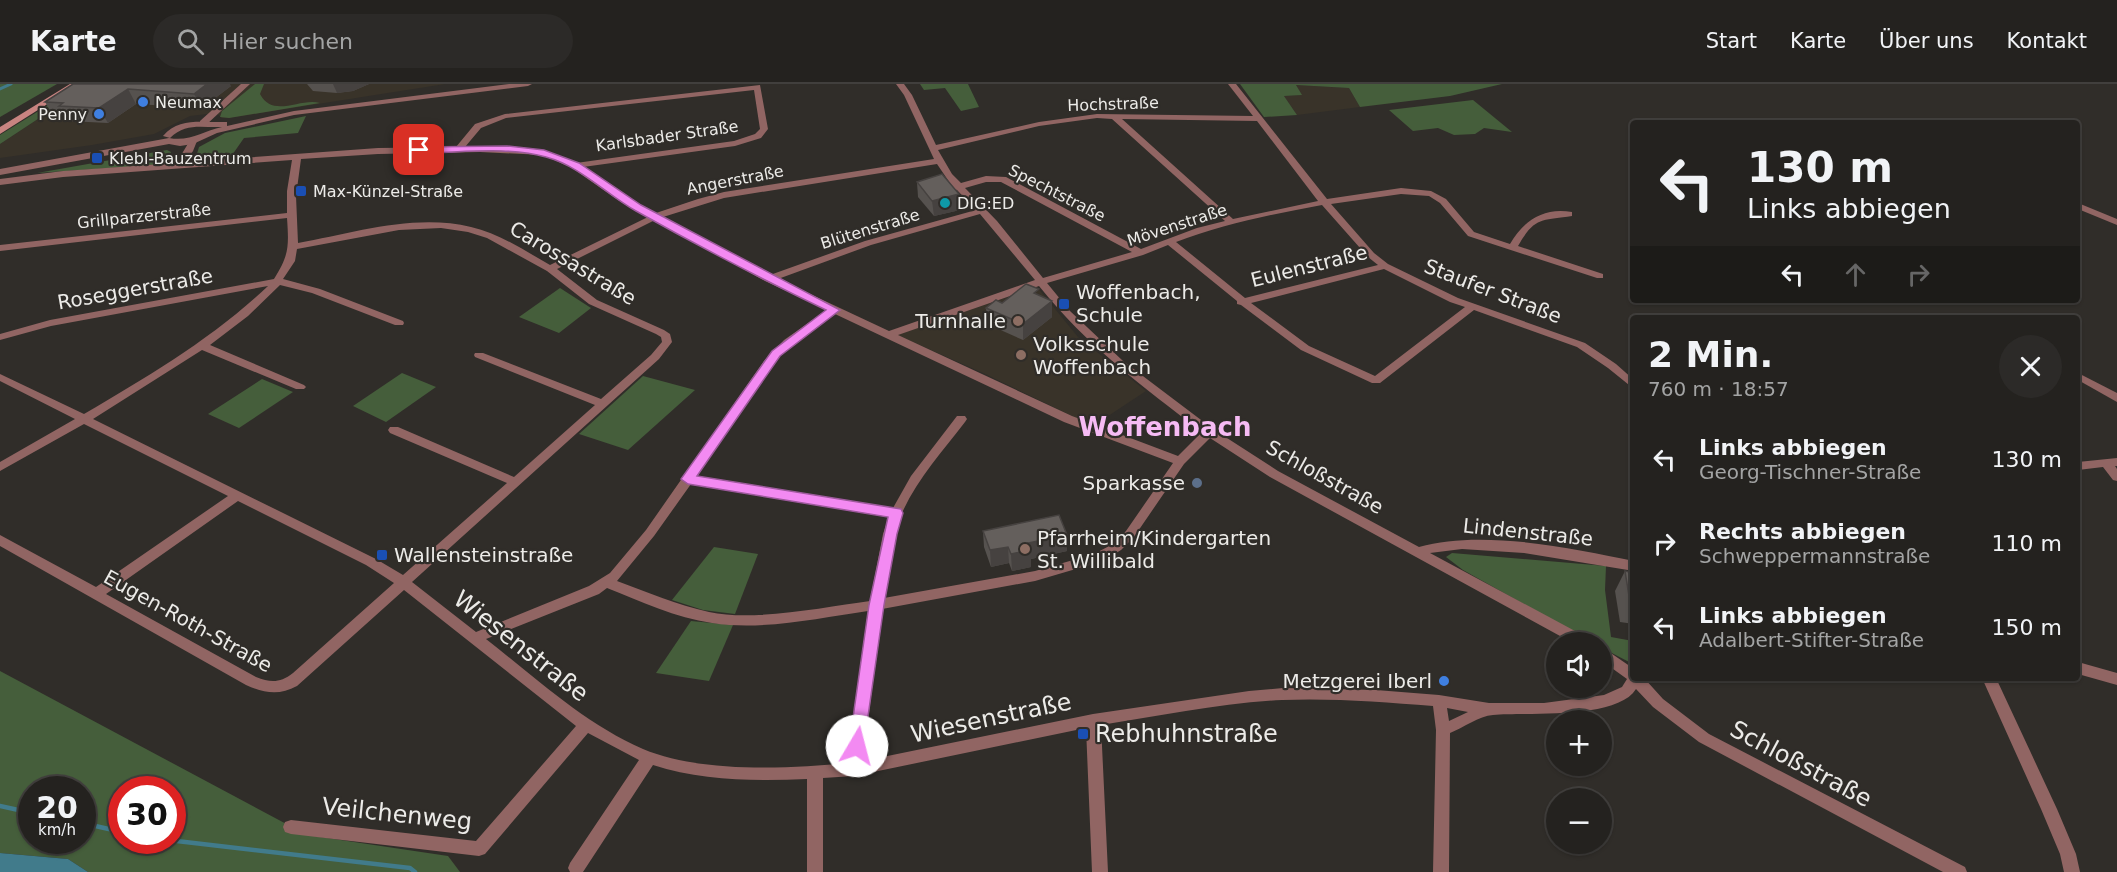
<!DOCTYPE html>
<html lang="de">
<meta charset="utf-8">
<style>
body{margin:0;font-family:"DejaVu Sans",sans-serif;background:#2c2a28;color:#f1f3f6;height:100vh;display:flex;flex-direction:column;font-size:22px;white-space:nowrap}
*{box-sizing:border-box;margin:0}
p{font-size:20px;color:#a3a4a4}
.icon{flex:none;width:33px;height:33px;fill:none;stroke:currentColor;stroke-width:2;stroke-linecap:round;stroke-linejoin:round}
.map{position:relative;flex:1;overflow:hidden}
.sheet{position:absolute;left:1630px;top:231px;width:450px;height:366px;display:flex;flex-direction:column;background:#24221f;border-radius:6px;box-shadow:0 2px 4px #0004,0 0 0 2px #413f3d}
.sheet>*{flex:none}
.hud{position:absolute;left:1630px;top:36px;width:450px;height:183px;border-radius:6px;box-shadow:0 2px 4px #0004,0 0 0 2px #413f3d;background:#24221f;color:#f1f3f6;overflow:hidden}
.buttons{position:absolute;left:1546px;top:548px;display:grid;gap:12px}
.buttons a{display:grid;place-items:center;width:66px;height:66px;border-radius:50%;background:#24221f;box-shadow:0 2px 4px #0004,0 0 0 2px #413f3d;font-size:30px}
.speed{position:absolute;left:18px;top:692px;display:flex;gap:12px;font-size:30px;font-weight:700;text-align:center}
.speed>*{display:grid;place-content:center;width:78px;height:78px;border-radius:50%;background:#24221f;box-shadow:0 2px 4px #0004,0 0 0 2px #413f3d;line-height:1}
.speed small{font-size:15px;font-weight:400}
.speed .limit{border:9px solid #d22;background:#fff;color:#111}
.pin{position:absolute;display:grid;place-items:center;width:51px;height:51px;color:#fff;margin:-26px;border-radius:12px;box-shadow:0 3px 9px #0006}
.me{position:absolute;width:66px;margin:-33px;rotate:8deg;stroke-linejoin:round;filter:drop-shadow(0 0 4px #0008)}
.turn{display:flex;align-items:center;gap:21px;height:126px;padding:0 18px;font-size:27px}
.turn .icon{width:78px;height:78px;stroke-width:2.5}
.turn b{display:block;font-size:42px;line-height:51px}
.lanes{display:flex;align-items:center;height:57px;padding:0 18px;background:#0003;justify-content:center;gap:30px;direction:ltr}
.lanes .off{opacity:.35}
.round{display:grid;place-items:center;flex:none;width:63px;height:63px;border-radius:32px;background:#2c2a28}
.summary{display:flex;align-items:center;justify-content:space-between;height:102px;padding:0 18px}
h1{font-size:36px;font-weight:600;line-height:45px}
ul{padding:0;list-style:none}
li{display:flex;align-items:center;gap:18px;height:84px;padding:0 18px}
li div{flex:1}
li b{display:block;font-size:22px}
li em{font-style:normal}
header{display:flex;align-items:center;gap:36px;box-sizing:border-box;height:84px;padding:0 30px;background:#24221f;border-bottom:2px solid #413f3d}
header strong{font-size:28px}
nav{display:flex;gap:33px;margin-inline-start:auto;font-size:21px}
.search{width:420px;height:54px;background:#2c2a28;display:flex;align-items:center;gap:15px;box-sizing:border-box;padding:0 21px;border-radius:33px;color:#a3a4a4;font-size:22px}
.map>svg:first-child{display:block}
.built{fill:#393329}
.green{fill:#455e3b;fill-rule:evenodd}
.water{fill:#417b8b}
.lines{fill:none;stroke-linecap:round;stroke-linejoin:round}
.stream-far1{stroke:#417b8b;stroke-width:3}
.stream{stroke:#417b8b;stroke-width:4.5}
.minor{fill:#916563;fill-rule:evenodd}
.tertiary{fill:#916563;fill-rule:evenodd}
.secondary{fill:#c88481;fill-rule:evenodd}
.wall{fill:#56524f}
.shaded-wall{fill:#464240}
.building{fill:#645f5c;stroke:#464240;stroke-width:1.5}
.route{fill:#f38af2;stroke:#9e5a9d;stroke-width:1.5}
.shop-dot{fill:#3f7fe0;stroke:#302d29;stroke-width:2}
.transit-dot{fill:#1a4fb4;stroke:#302d29;stroke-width:2}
.culture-dot{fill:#0f9aa8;stroke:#302d29;stroke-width:2}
.education-dot{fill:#8d6e63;stroke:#302d29;stroke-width:2}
.service-dot{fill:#5c6f8a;stroke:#302d29;stroke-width:2}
.labels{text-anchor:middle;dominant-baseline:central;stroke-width:4.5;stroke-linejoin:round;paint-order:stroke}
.far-poi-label{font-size:16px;fill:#ecebe8;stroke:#302d29;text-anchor:start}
.far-street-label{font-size:16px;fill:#ecebe8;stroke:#302d29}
.street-label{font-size:20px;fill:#ecebe8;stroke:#302d29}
.poi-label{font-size:20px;fill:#ecebe8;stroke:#302d29;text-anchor:start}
.near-street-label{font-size:24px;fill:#ecebe8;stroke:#302d29}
.near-poi-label{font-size:24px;fill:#ecebe8;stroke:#302d29;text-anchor:start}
.district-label{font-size:26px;font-weight:bold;fill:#f6bbf4;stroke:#302d29}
</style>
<header>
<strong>Karte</strong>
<div class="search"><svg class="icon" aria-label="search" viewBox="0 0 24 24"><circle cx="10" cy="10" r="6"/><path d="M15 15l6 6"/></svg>Hier suchen</div>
<nav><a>Start</a><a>Karte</a><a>Über uns</a><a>Kontakt</a></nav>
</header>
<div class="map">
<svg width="2117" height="788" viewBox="0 0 2117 788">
<rect width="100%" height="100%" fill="#302d29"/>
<!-- built -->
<g class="built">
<path d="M91 0H445L229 34H222L216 29 190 32 154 50 92 61 0 74V60Z"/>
<path d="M1296 1 1349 4 1360 23 1297 31 1284 12 1301 11Z"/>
<path d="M1037 203 1078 253 1146 307 1093 342 983 289 897 251Z"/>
</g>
<!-- green -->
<g class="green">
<path d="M0 0H57L0 33Z"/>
<path d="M82 0H91L0 60V51Z"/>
<path d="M255 0H264L260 10C273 35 301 13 320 19L229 34 220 33 222 27Z"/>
<path d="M920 0H968L979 23 961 27 945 4 924 6Z"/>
<path d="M1240 0H1502L1450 12 1360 23 1349 4 1296 1 1302 11 1284 12 1297 31 1264 33Z"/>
<path d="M1473 16 1512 48 1484 44 1475 50 1454 51 1438 44 1413 47 1389 26Z"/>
<path d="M306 32 298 49 244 54 230 74 210 76 196 73 199 63 225 49Z"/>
<path d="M167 66 171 68 168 75 155 81 37 89Z"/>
<path d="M560 204 591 224 559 249 519 233Z"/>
<path d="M402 289 436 303 386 338 353 322Z"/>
<path d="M643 292 695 306 628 366 579 350Z"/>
<path d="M262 295 293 308 239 344 208 330Z"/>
<path d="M714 463 758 470 735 530 703 526 672 516Z"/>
<path d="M1452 469 1606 482 1605 506 1611 553 1633 557V580L1602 564V558H1592L1463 486 1446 473Z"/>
<path d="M691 537 733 541 709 597 656 589Z"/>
<path d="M0 587 307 751 448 772 460 788H88L68 775 0 769ZM32 705H82V756H32ZM122 705H172V756H122Z"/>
</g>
<!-- water -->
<path class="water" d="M0 769 68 775 88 788H0Z"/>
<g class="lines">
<!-- stream-far1 -->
<path class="stream-far1" d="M0 5 11 0"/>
<!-- stream -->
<g class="stream">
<path d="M0 722 32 729"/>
<path d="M82 739 122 748"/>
<path d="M168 756 410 784 415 788"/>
</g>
<!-- minor -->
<g class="minor">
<path d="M241 0H250L206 41H200V37Z"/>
<path d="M896 0H904L912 11 936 61 1039 38 1097 30 1253 32 1228 0H1236L1327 115 1401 104 1431 107 1446 115 1474 148 1510 160C1524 136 1544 123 1572 128V132C1542 137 1535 132 1518 162L1603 190V194H1597L1468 152 1440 119 1429 112 1401 110 1331 120 1374 169 1388 180 1458 214 1585 259 1616 280 1634 296V305L1608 284 1577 263 1474 226 1380 299H1372L1301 266 1241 221 1237 220V217L1168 161 1143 171 1047 199 1070 227 1123 277 1213 345 1278 387 1419 463C1481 445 1571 464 1634 477V487L1524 469 1462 465 1430 469 1588 554 1590 558H1571L1270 393 1210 354 1184 380 1134 453 1121 466 1103 477 1035 497 882 525 863 677 1093 630 1249 607 1283 604 1376 606 1439 611 1489 619H1544L1604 611 1622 603 1627 595 1602 577V563L1634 585V594H1644L1663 615 1709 650 1965 783 1967 788H1943L1699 658 1653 623 1636 605C1617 636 1526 628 1493 631 1479 632 1463 644 1450 649L1449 788H1433L1436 646 1433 622C1383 618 1332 614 1282 616 1221 619 1160 632 1101 641L1108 788H1092L1086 644 854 692 823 694V788H807V695C756 697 702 697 653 681L583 788H570L568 784 570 779 639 676 588 649 485 770 479 772 291 750 285 748 283 743 285 738 291 736 476 757 576 642 404 506 297 602C279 612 264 609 246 601L0 462V451L96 503 228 412 84 340 0 387V378L75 335 0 297V290L84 330C149 292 213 254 268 202L51 242 0 256V250L50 236 274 195C289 171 289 163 287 134L0 167V161L287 129V107L292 76 63 93 0 101V95L63 87 176 79C181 73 188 57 193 54L197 57 193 67 186 78 378 64 456 63 475 40 505 30 760 1 768 45 761 54 735 62 583 83 624 112 656 129 698 115 724 108 934 75 904 11ZM754 6 760 45 755 50 734 57 576 79 544 66 465 63 481 44 506 34ZM1097 34 1112 35 1225 137 1197 144 1141 165 1006 93 986 92 961 99 952 90 938 66 1039 42ZM1122 35 1257 37 1318 117 1233 135ZM480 68 543 71 572 84 618 116 648 133 550 181C525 167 499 149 471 143 415 129 353 149 298 159L296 112 301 75 378 70ZM937 80 954 105 957 106 976 126 865 157 770 191 663 133 724 114ZM986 98H1001L1132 168 1043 194 997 137 965 104ZM1322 121 1368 173 1378 181 1245 214 1176 158C1223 140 1273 130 1322 121ZM980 130 1035 196 889 247 778 195 871 161ZM655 136 765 197 827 226 784 256 764 277 646 446 610 489 589 502 476 548 412 498 659 275 672 258 670 250 664 246 597 216 557 185ZM441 144 468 148 487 154 547 187 589 220 656 250 661 253 662 258 651 271 601 315 483 269H475L474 271 475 273 595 321 514 393 398 343H390L388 346 390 349 507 399 403 491 376 475 93 335 202 266 296 305H304L306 303 304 301 210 261 248 232 280 201 312 209 395 241H403L404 239 403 237 320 205 283 195 295 177 297 165 399 146ZM1384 185 1450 218 1465 223 1375 292 1309 262 1251 219ZM1039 202C1086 261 1143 303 1202 348L1178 372 1072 332 898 251ZM835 230 1064 338 1173 379 1126 447 1113 460 1094 470 1035 487 884 514C889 486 891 455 902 429 917 395 943 367 965 338L967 335 965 332H957L911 392 893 424 696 392 772 281 792 260ZM691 400 889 432 883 450 870 517C824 523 754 538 709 528 677 521 647 508 617 497L654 452ZM238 417 366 481 394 499 293 589C280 599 271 599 256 593L106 510ZM607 504C640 517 676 534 712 539 763 547 818 534 868 527L847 679C787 685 700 689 643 665 585 640 536 594 486 555L599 510ZM1447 624 1468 628 1449 637Z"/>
<path d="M2078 119 2117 135V141L2078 125Z"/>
<path d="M2078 289 2117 309V318L2078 296Z"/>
<path d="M2117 374V382H2115L2117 385V397L2113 396 2103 383 2078 386V378Z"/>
<path d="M2078 578 2117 589V601L2078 590Z"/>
<path d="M1982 594H1996L2057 725 2076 770 2080 788H2064L2060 770 2041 725Z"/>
</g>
<!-- tertiary -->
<path class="tertiary" d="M509 0H532L528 2 294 31 217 49 193 60 180 62 169 60 0 91V85L169 54C190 58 203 47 222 43 203 44 186 38 170 54L163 52C179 33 202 39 224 38H227V42L294 27Z"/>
<!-- secondary -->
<path class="secondary" d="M70 0H79L0 50V43Z"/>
</g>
<!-- wall -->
<g class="wall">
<path d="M73 0 231 2 202 24 136 20 108 39 68 37 66 33 54 32 45 18Z"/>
<path d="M307 0H369L353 7 337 9 313 7Z"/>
<path d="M917 98 959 110 960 126 934 132 918 113Z"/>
<path d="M1039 211 1052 233 1023 256 987 240 986 224 1002 219Z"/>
<path d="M983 447 1067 451V467L1031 475V483L1012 487 1009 479 991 483 984 463Z"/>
<path d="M1625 487 1634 489V540L1620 538 1615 507Z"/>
</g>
<!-- shaded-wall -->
<g class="shaded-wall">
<path d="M207 0H230L231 2 202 24 194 10Z"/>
<path d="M333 0H369L353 7 337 9Z"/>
<path d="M128 5 136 20 108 39 99 24Z"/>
<path d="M959 110 960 126 934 132 932 117Z"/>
<path d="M1052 217V233L1023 256V240Z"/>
<path d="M1067 451V467L1031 475V483L1012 487 1011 470 1028 459Z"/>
<path d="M1008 463 1009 479 991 483 990 466Z"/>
</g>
<!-- building -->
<g class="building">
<path d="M73 0H207L194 10 128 5 99 24 59 22 63 19 45 18Z"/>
<path d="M942 90 959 110 932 117 917 98Z"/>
<path d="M1026 200 1039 205 1034 209 1052 217 1023 240 986 224 996 216 1002 219Z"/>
<path d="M1059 431 1067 451 1028 459 1031 466 1011 470 1008 463 990 466 983 447Z"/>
<path d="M1625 487 1634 489V518H1630Z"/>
</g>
<!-- route -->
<path class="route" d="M507 62 544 66 579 79 641 121 840 226 780 272 697 392 901 425 903 429 897 450 884 521 863 667 857 669 851 667 849 662 869 521 888 433 688 400 681 395 772 267 826 226C762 195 698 162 636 127 606 110 580 82 546 73 507 62 460 69 419 69L414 66 419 63Z"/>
<!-- markers -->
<g class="shop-dot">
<circle cx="143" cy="18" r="6"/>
<circle cx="99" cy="30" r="6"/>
<circle cx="1444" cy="597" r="6"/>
</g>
<g class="transit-dot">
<rect x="91" y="68" width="12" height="12" rx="3"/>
<rect x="295" y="101" width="12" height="12" rx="3"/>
<rect x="1058" y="214" width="12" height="12" rx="3"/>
<rect x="376" y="465" width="12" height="12" rx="3"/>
<rect x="1077" y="644" width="12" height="12" rx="3"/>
</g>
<circle class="culture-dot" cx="945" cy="119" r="6"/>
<g class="education-dot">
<circle cx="1018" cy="237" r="6"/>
<circle cx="1021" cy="271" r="6"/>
<circle cx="1025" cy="465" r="6"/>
</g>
<circle class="service-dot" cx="1197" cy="399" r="6"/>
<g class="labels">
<!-- far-poi labels -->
<g class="far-poi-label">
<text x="155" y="18">Neumax</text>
<text x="87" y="30" text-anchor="end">Penny</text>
<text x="109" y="74">Klebl-Bauzentrum</text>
<text x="313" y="107">Max-Künzel-Straße</text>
<text x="957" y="119">DIG:ED</text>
</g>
<!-- far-street labels -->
<g class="far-street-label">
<text transform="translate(1113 20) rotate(-2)">Hochstraße</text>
<text transform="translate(667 52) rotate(-8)">Karlsbader Straße</text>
<text transform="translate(735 96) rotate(-11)">Angerstraße</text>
<text transform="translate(1057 109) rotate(27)">Spechtstraße</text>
<text transform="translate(144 132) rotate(-6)">Grillparzerstraße</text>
<text transform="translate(1177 141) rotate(-18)">Mövenstraße</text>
<text transform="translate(870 145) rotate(-17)">Blütenstraße</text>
</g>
<!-- street labels -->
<g class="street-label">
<text transform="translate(573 179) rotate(31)">Carossastraße</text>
<text transform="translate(1309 182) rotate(-14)">Eulenstraße</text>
<text transform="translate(135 205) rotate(-10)">Roseggerstraße</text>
<text transform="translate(1493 207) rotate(21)">Staufer Straße</text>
<text transform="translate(1325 393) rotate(29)">Schloßstraße</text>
<text transform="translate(1528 448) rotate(6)">Lindenstraße</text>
<text transform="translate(188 537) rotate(29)">Eugen-Roth-Straße</text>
</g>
<!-- poi labels -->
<g class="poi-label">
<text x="1076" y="208">Woffenbach,<tspan x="1076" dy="23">Schule</tspan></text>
<text x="1006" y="237" text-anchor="end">Turnhalle</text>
<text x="1033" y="260">Volksschule<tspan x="1033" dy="23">Woffenbach</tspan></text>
<text x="1185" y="399" text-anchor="end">Sparkasse</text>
<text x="1037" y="454">Pfarrheim/Kindergarten<tspan x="1037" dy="23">St. Willibald</tspan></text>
<text x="394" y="471">Wallensteinstraße</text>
<text x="1432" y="597" text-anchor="end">Metzgerei Iberl</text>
</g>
<!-- near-street labels -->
<g class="near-street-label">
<text transform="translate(521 562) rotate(38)">Wiesenstraße</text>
<text transform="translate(991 634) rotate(-12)">Wiesenstraße</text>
<text transform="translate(1801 680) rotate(28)">Schloßstraße</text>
<text transform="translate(397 730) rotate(6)">Veilchenweg</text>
</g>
<!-- near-poi labels -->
<g class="near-poi-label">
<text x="1095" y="650">Rebhuhnstraße</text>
</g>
<!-- district labels -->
<g class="district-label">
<text x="1165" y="343">Woffenbach</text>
</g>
</g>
</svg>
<div class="buttons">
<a><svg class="icon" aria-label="sound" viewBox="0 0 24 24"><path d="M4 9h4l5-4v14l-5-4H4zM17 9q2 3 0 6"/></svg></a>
<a>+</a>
<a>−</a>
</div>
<div class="speed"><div>20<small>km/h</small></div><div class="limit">30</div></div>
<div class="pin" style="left:419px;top:66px;background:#d93025"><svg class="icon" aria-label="arrive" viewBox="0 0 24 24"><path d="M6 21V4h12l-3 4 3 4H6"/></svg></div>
<svg class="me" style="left:857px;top:662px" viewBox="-20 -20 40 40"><circle r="19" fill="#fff"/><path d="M0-13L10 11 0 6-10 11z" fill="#f38af2"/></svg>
<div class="hud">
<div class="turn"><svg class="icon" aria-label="left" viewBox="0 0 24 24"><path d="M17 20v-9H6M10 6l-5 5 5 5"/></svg><div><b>130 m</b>Links abbiegen</div></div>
<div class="lanes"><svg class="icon" aria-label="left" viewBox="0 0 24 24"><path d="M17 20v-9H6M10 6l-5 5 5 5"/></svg><svg class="icon off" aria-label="ahead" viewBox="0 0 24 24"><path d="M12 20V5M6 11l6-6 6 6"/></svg><svg class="icon off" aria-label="right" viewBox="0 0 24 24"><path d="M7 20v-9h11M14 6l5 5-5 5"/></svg></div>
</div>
<section class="sheet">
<div class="summary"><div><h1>2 Min.</h1><p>760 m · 18:57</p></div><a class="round"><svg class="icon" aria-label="close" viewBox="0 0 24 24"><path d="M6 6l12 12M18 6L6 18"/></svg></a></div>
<ul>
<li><svg class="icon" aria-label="left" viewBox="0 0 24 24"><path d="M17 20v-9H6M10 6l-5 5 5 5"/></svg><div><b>Links abbiegen</b><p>Georg-Tischner-Straße</p></div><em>130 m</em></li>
<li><svg class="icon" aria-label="right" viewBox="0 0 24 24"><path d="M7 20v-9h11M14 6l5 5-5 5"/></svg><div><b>Rechts abbiegen</b><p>Schweppermannstraße</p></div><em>110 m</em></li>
<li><svg class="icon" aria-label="left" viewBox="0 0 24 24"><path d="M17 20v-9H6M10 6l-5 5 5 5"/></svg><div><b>Links abbiegen</b><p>Adalbert-Stifter-Straße</p></div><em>150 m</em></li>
</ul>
</section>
</div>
